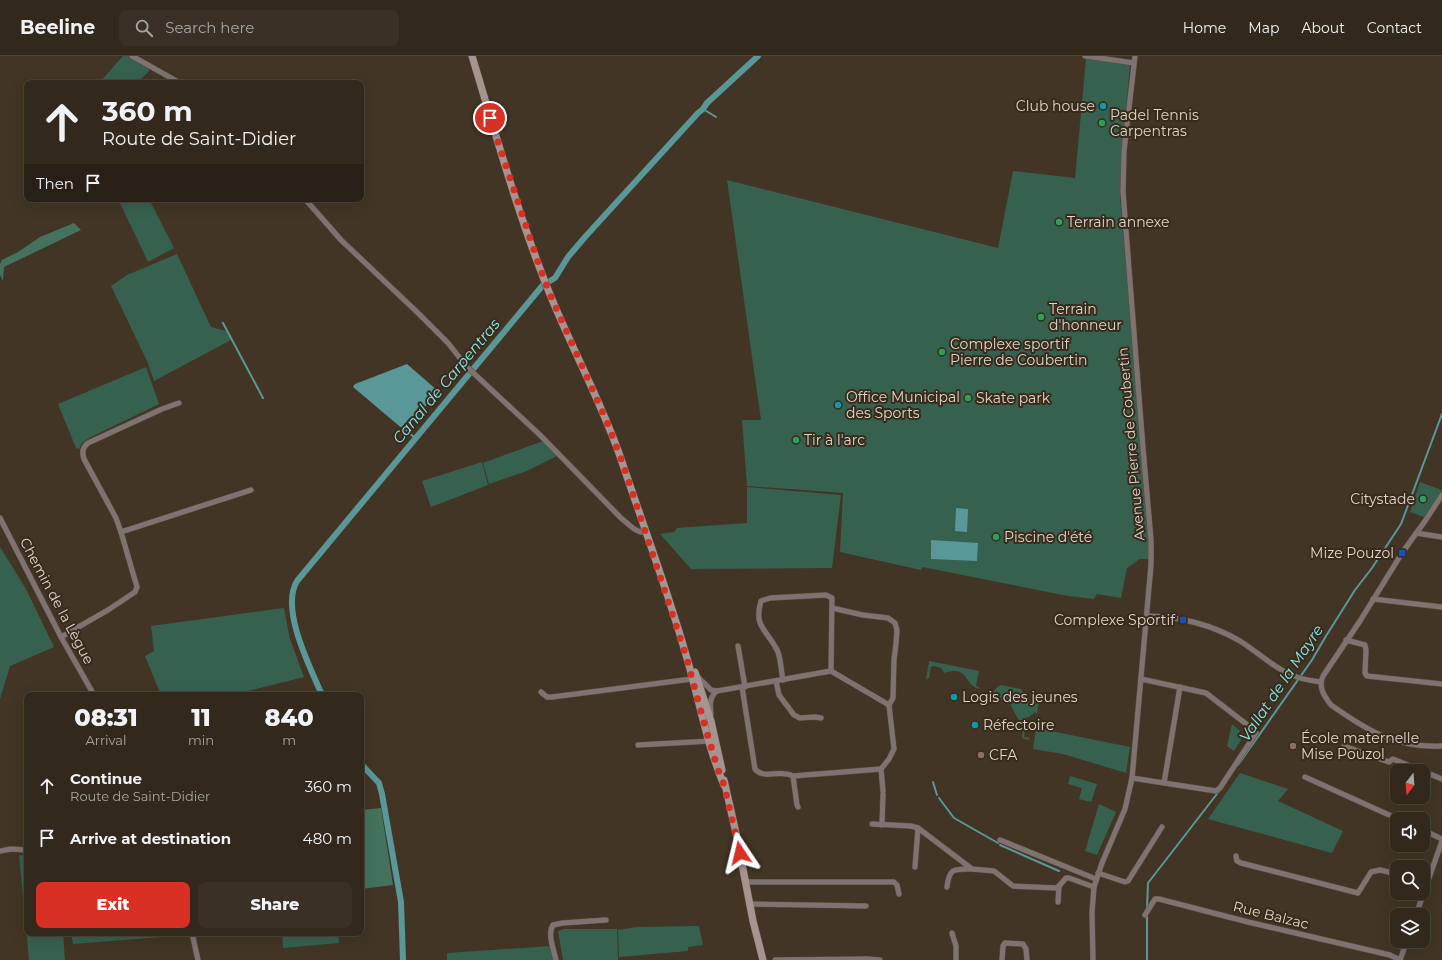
<!DOCTYPE html>
<meta charset="utf-8">
<style>
body{margin:0;font-family:Montserrat,sans-serif;background:#3a3025;color:#f1f3f6;height:100vh;display:flex;flex-direction:column;font-size:15px;white-space:nowrap}
*{box-sizing:border-box;margin:0}
p{font-size:13px;color:#a8a6a3}
.icon{flex:none;width:22px;height:22px;fill:none;stroke:currentColor;stroke-width:2;stroke-linecap:round;stroke-linejoin:round}
.map{position:relative;flex:1;overflow:hidden}
.side{position:absolute;left:24px;top:636px;width:340px;height:244px;display:flex;flex-direction:column;background:#32281c;border-radius:8px;box-shadow:0 4px 16px #0002,0 0 0 1px #4d443b}
.side>*{flex:none}
.top-card{position:absolute;left:24px;top:24px;width:340px;height:122px;border-radius:8px;box-shadow:0 4px 16px #0002,0 0 0 1px #4d443b;background:#32281c;color:#f1f3f6;overflow:hidden}
.needle{width:26px;rotate:197deg}
.fabs{position:absolute;left:1390px;top:708px;display:grid;gap:8px}
.fabs a{display:grid;place-items:center;width:40px;height:40px;border-radius:8px;background:#32281c;box-shadow:0 4px 16px #0002,0 0 0 1px #4d443b;font-size:20px}
.pin{position:absolute;display:grid;place-items:center;width:34px;height:34px;color:#fff;margin:-17px;border:2px solid #fff;border-radius:50%;box-shadow:0 1px 4px #0007}
.me{position:absolute;width:44px;margin:-22px;rotate:350deg;stroke-linejoin:round;filter:drop-shadow(0 0 3px #0008)}
.turn{display:flex;align-items:center;gap:14px;height:84px;padding:0 12px;font-size:18px}
.turn .icon{width:52px;height:52px;stroke-width:2.5}
.turn b{display:block;font-size:28px;line-height:34px}
.then{display:flex;align-items:center;height:38px;padding:0 12px;background:#0003;gap:8px;font-size:15px}
.eta{display:flex;justify-content:space-evenly;align-items:center;height:68px;text-align:center}
.eta b{font-size:24px;font-weight:800;line-height:28px}
.action{display:flex;gap:8px;margin-top:auto;padding:8px 12px}
.action a{flex:1;height:46px;border-radius:8px;background:#d93025;color:#fff;font-size:16px;font-weight:800;line-height:46px;text-align:center}
.action a+a{background:#3a3025;color:#f1f3f6}
ul{padding:0;list-style:none}
li{display:flex;align-items:center;gap:12px;height:52px;padding:0 12px}
li div{flex:1}
li b{display:block;font-size:15px}
li em{font-style:normal}
header{display:flex;align-items:center;gap:24px;box-sizing:border-box;height:56px;padding:0 20px;background:#32281c;border-bottom:1px solid #4d443b}
header strong{font-size:19px}
nav{display:flex;gap:22px;margin-inline-start:auto;font-size:14px}
.search{width:280px;height:36px;background:#3a3025;display:flex;align-items:center;gap:10px;box-sizing:border-box;padding:0 14px;border-radius:8px;color:#a8a6a3;font-size:15px}
.map>svg:first-child{display:block}
.green{fill:#36614e}
.forest{fill:#43735d}
.water{fill:#5a9798}
.lines{fill:none;stroke-linecap:round;stroke-linejoin:round}
.stream{stroke:#5a9798;stroke-width:2}
.canal{stroke:#5a9798;stroke-width:6}
.street-casing{stroke:#5e5243;stroke-width:6}
.secondary-casing{stroke:#5e5243;stroke-width:8}
.street{stroke:#7f7371;stroke-width:5}
.secondary{stroke:#a69491;stroke-width:7}
.route{stroke:#d93025;stroke-width:7;stroke-dasharray:0 12.6}
.culture-dot{fill:#0f9aa8;stroke:#382b1b;stroke-width:1.5}
.leisure-dot{fill:#2e9e5b;stroke:#382b1b;stroke-width:1.5}
.transit-dot{fill:#1a4fb4;stroke:#382b1b;stroke-width:1.5}
.education-dot{fill:#8d6e63;stroke:#382b1b;stroke-width:1.5}
.labels{text-anchor:middle;dominant-baseline:central;stroke-width:4;stroke-linejoin:round;paint-order:stroke}
.poi-label{font-size:14px;fill:#ded5cc;stroke:#382b1b;text-anchor:start}
.street-label{font-size:14px;fill:#ded5cc;stroke:#382b1b}
.water-label{font-size:15px;font-style:italic;fill:#86e8ea;stroke:#382b1b}
</style>
<header>
<strong>Beeline</strong>
<div class="search"><svg class="icon" aria-label="search" viewBox="0 0 24 24"><circle cx="10" cy="10" r="6"/><path d="M15 15l6 6"/></svg>Search here</div>
<nav><a>Home</a><a>Map</a><a>About</a><a>Contact</a></nav>
</header>
<div class="map">
<svg width="1442" height="904" viewBox="0 0 1442 904">
<rect width="100%" height="100%" fill="#423525"/>
<!-- green -->
<g class="green">
<path d="M123 0H128L150 14 137 27H99Z"/>
<path d="M1086 3 1130 9 1122 92 1120 140 1149 483V503H1140L1127 512 1121 542 1097 538 1094 543 1068 540 922 511 921 514 840 496 843 437 747 430 742 364H761L727 124 998 192 1013 115 1075 122Z"/>
<path d="M123 143H149L174 192 148 206 119 145Z"/>
<path d="M177 198 211 271 226 275 231 284 154 325 147 305 111 230 127 219Z"/>
<path d="M146 311 159 348 89 382 82 387 79 393 76 392 58 348Z"/>
<path d="M543 385 557 400 527 415 489 428 483 407Z"/>
<path d="M482 406 488 429 431 451 422 425Z"/>
<path d="M1420 426 1442 434 1424 461 1410 456Z"/>
<path d="M747 431 841 439 832 512 691 513 660 478 674 476 677 472 747 467Z"/>
<path d="M0 491 26 533 54 591 10 610 0 643Z"/>
<path d="M284 552 290 583 304 621 232 639H161L145 600 154 595 151 570Z"/>
<path d="M929 605 979 615 976 630 979 631V633C963 628 969 609 944 617L941 612 933 610 931 611 929 622 926 624Z"/>
<path d="M1001 629 1021 633 1029 645H1039L1037 658 1035 656 1029 661H1027L1024 681 1030 682 1028 684 1022 682 1023 672 1010 648 989 637V634L993 636 997 631Z"/>
<path d="M1232 668 1240 675 1237 679 1242 682 1234 695 1227 690Z"/>
<path d="M1036 672 1130 691 1126 717 1063 698 1033 693Z"/>
<path d="M1240 717 1288 733 1278 745 1343 775 1332 797 1208 763Z"/>
<path d="M1070 720 1097 728 1091 746 1079 743 1082 732 1068 728Z"/>
<path d="M1099 748 1116 756 1097 799 1085 795Z"/>
<path d="M19 799 27 800V877H63L65 904H29Z"/>
<path d="M699 870 703 889 688 891V895L619 901 618 874 636 871Z"/>
<path d="M564 873H617L618 904H563L558 875Z"/>
<path d="M71 877H175V880L73 888Z"/>
<path d="M282 877H338L339 887 283 892Z"/>
<path d="M551 890 554 904H447V897Z"/>
</g>
<!-- forest -->
<g class="forest">
<path d="M74 167 81 174 4 211 3 225 0 219V208L2 204 18 196 40 181Z"/>
<path d="M381 752 393 829 361 833V754Z"/>
</g>
<!-- water -->
<g class="water">
<path d="M407 308 438 335 406 374H404L353 331 355 328Z"/>
<path d="M956 452 968 453 967 476 955 475Z"/>
<path d="M931 484 978 487 977 505 931 503Z"/>
</g>
<g class="lines">
<!-- stream -->
<g class="stream">
<path d="M703 53 716 61"/>
<path d="M223 267 263 342"/>
<path d="M406 374 415 382"/>
<path d="M1238 709 1312 604 1326 580 1355 534 1372 512 1401 468 1442 358"/>
<path d="M933 726 937 739"/>
<path d="M939 742 954 762 998 787"/>
<path d="M1000 789 1059 815"/>
<path d="M1147 853 1148 827 1220 734"/>
<path d="M1147 904V857"/>
</g>
<!-- canal -->
<g class="canal">
<path d="M322 639C310 611 280 553 297 525L543 229 555 222 568 201 585 181 698 57 703 53 707 47 758 0"/>
<path d="M361 708 379 727 382 738 401 846 403 904"/>
</g>
<!-- street casing -->
<g class="street-casing">
<g id="street">
<path d="M132 0 180 27"/>
<path d="M1085 0 1134 7"/>
<path d="M305 143 341 184 418 257 448 287 467 311 540 379 621 462C628 467 636 478 646 476"/>
<path d="M1442 439 1425 465 1402 497 1360 565 1323 620C1318 631 1324 640 1331 649 1368 675 1395 692 1442 690"/>
<path d="M0 462 61 581 94 639"/>
<path d="M121 476 251 434"/>
<path d="M1416 477 1442 481"/>
<path d="M1373 543 1442 551"/>
<path d="M832 552 863 559 888 562 895 567 897 574 896 588 894 603 893 642 889 649"/>
<path d="M1147 560C1178 560 1213 569 1240 585 1259 597 1276 614 1297 621 1305 624 1313 625 1321 626"/>
<path d="M61 581 108 554 135 536 137 531 121 476 116 462 84 403C82 396 82 392 88 387L162 353 179 347"/>
<path d="M1346 584 1365 589 1366 594 1365 617 1367 620 1442 628"/>
<path d="M738 590 745 631"/>
<path d="M698 621 711 634 717 635"/>
<path d="M783 624C781 615 781 604 778 596 768 574 753 572 761 545L770 542 826 539 832 542 831 615"/>
<path d="M776 625 779 639 794 659 800 662 815 661 821 662"/>
<path d="M742 631 755 713C764 724 779 713 793 720L881 713 889 703 894 693 889 649"/>
<path d="M541 636 547 641H552L692 623"/>
<path d="M711 658C710 650 709 641 717 635L831 615 889 649"/>
<path d="M638 689 711 685"/>
<path d="M1344 690 1389 706 1393 703 1442 723"/>
<path d="M881 713 883 735"/>
<path d="M793 720 797 749 798 751"/>
<path d="M1305 721 1398 763"/>
<path d="M1132 722 1216 735 1220 732 1256 677 1254 674 1206 637 1141 623"/>
<path d="M1164 727 1180 631"/>
<path d="M872 768 911 770 918 772 972 813 994 815 1013 830 1056 832 1059 830 1066 822H1069L1094 831"/>
<path d="M882 769 883 738"/>
<path d="M1423 774 1442 783"/>
<path d="M1000 784 1096 823"/>
<path d="M0 795 11 793 27 794"/>
<path d="M1236 800 1237 805 1241 807 1358 837 1371 816 1380 814 1397 818"/>
<path d="M915 811 918 772"/>
<path d="M1098 817 1125 826 1128 825 1162 771"/>
<path d="M745 826H894L897 829 899 838"/>
<path d="M947 831C949 812 954 813 971 813"/>
<path d="M1058 846 1059 830"/>
<path d="M749 848 866 850"/>
<path d="M1145 859 1155 843H1159L1248 866 1390 899 1400 904 1407 885"/>
<path d="M1416 859 1442 785"/>
<path d="M192 877 198 904"/>
<path d="M952 877 956 890V904"/>
<path d="M556 904C554 894 547 878 553 869L563 867 606 864"/>
<path d="M775 904 867 903 880 904"/>
<path d="M1002 904 1003 890 1005 887 1023 888 1026 893 1027 904"/>
<path d="M1093 904 1092 856 1094 831 1102 807 1125 753 1132 722 1151 509V484L1143 392 1123 136 1124 95 1135 0"/>
</g>
</g>
<!-- secondary casing -->
<g class="secondary-casing">
<g id="secondary">
<path d="M472 0C496 79 518 159 549 236 571 291 600 343 620 400 642 466 667 532 686 599 699 642 706 687 724 729"/>
<path d="M695 616 711 665 722 714"/>
<path d="M724 724 736 777 753 865 763 904"/>
</g>
</g>
<!-- street -->
<use href="#street" class="street"/>
<!-- secondary -->
<use href="#secondary" class="secondary"/>
</g>
<g class="lines">
<!-- route -->
<path class="route" d="M490 62 540 212 549 236 607 366 622 405 686 600 704 667 718 714 724 729 740 797"/>
</g>
<!-- markers -->
<g class="culture-dot">
<circle cx="1103" cy="50" r="4"/>
<circle cx="838" cy="349" r="4"/>
<circle cx="954" cy="641" r="4"/>
<circle cx="975" cy="669" r="4"/>
</g>
<g class="leisure-dot">
<circle cx="1102" cy="67" r="4"/>
<circle cx="1059" cy="166" r="4"/>
<circle cx="1041" cy="261" r="4"/>
<circle cx="942" cy="296" r="4"/>
<circle cx="968" cy="342" r="4"/>
<circle cx="796" cy="384" r="4"/>
<circle cx="1423" cy="443" r="4"/>
<circle cx="996" cy="481" r="4"/>
</g>
<g class="transit-dot">
<rect x="1398" y="493" width="8" height="8" rx="2"/>
<rect x="1179" y="560" width="8" height="8" rx="2"/>
</g>
<g class="education-dot">
<circle cx="1293" cy="690" r="4"/>
<circle cx="981" cy="699" r="4"/>
</g>
<g class="labels">
<!-- poi labels -->
<g class="poi-label">
<text x="1095" y="50" text-anchor="end">Club house</text>
<text x="1110" y="59">Padel Tennis<tspan x="1110" dy="16">Carpentras</tspan></text>
<text x="1067" y="166">Terrain annexe</text>
<text x="1049" y="253">Terrain<tspan x="1049" dy="16">d'honneur</tspan></text>
<text x="950" y="288">Complexe sportif<tspan x="950" dy="16">Pierre de Coubertin</tspan></text>
<text x="846" y="341">Office Municipal<tspan x="846" dy="16">des Sports</tspan></text>
<text x="976" y="342">Skate park</text>
<text x="804" y="384">Tir à l'arc</text>
<text x="1415" y="443" text-anchor="end">Citystade</text>
<text x="1004" y="481">Piscine d'été</text>
<text x="1394" y="497" text-anchor="end">Mize Pouzol</text>
<text x="1175" y="564" text-anchor="end">Complexe Sportif</text>
<text x="962" y="641">Logis des jeunes</text>
<text x="983" y="669">Réfectoire</text>
<text x="1301" y="682">École maternelle<tspan x="1301" dy="16">Mise Pouzol</tspan></text>
<text x="989" y="699">CFA</text>
</g>
<!-- street labels -->
<g class="street-label">
<text transform="translate(1131 388) rotate(-95)">Avenue Pierre de Coubertin</text>
<text transform="translate(57 545) rotate(62)">Chemin de la Lègue</text>
<text transform="translate(1271 859) rotate(14)">Rue Balzac</text>
</g>
<!-- water labels -->
<g class="water-label">
<text transform="translate(446 325) rotate(-50)">Canal de Carpentras</text>
<text transform="translate(1281 627) rotate(-56)">Vallat de la Mayre</text>
</g>
</g>
</svg>
<div class="fabs">
<a><svg class="needle" viewBox="-14 -14 28 28"><path d="M0-13l5 13h-10z" fill="#e53935"/><path d="M0 13l5-13h-10z" fill="#a8a6a3"/></svg></a>
<a><svg class="icon" aria-label="sound" viewBox="0 0 24 24"><path d="M4 9h4l5-4v14l-5-4H4zM17 9q2 3 0 6"/></svg></a>
<a><svg class="icon" aria-label="search" viewBox="0 0 24 24"><circle cx="10" cy="10" r="6"/><path d="M15 15l6 6"/></svg></a>
<a><svg class="icon" aria-label="layers" viewBox="0 0 24 24"><path d="M12 4l9 5-9 5-9-5zM3 14l9 5 9-5"/></svg></a>
</div>
<div class="pin" style="left:490px;top:62px;background:#d93025"><svg class="icon" aria-label="arrive" viewBox="0 0 24 24"><path d="M6 21V4h12l-3 4 3 4H6"/></svg></div>
<svg class="me" style="left:740px;top:797px" viewBox="-20 -20 40 40"><path d="M0-17L14 15 0 8-14 15z" fill="#d93025" stroke="#fff" stroke-width="4"/></svg>
<div class="top-card">
<div class="turn"><svg class="icon" aria-label="ahead" viewBox="0 0 24 24"><path d="M12 20V5M6 11l6-6 6 6"/></svg><div><b>360 m</b>Route de Saint-Didier</div></div>
<div class="then">Then<svg class="icon" aria-label="arrive" viewBox="0 0 24 24"><path d="M6 21V4h12l-3 4 3 4H6"/></svg></div>
</div>
<section class="side">
<div class="eta">
<div><b>08:31</b><p>Arrival</p></div>
<div><b>11</b><p>min</p></div>
<div><b>840</b><p>m</p></div>
</div>
<ul>
<li><svg class="icon" aria-label="ahead" viewBox="0 0 24 24"><path d="M12 20V5M6 11l6-6 6 6"/></svg><div><b>Continue</b><p>Route de Saint-Didier</p></div><em>360 m</em></li>
<li><svg class="icon" aria-label="arrive" viewBox="0 0 24 24"><path d="M6 21V4h12l-3 4 3 4H6"/></svg><div><b>Arrive at destination</b></div><em>480 m</em></li>
</ul>
<div class="action"><a>Exit</a><a>Share</a></div>
</section>
</div>
